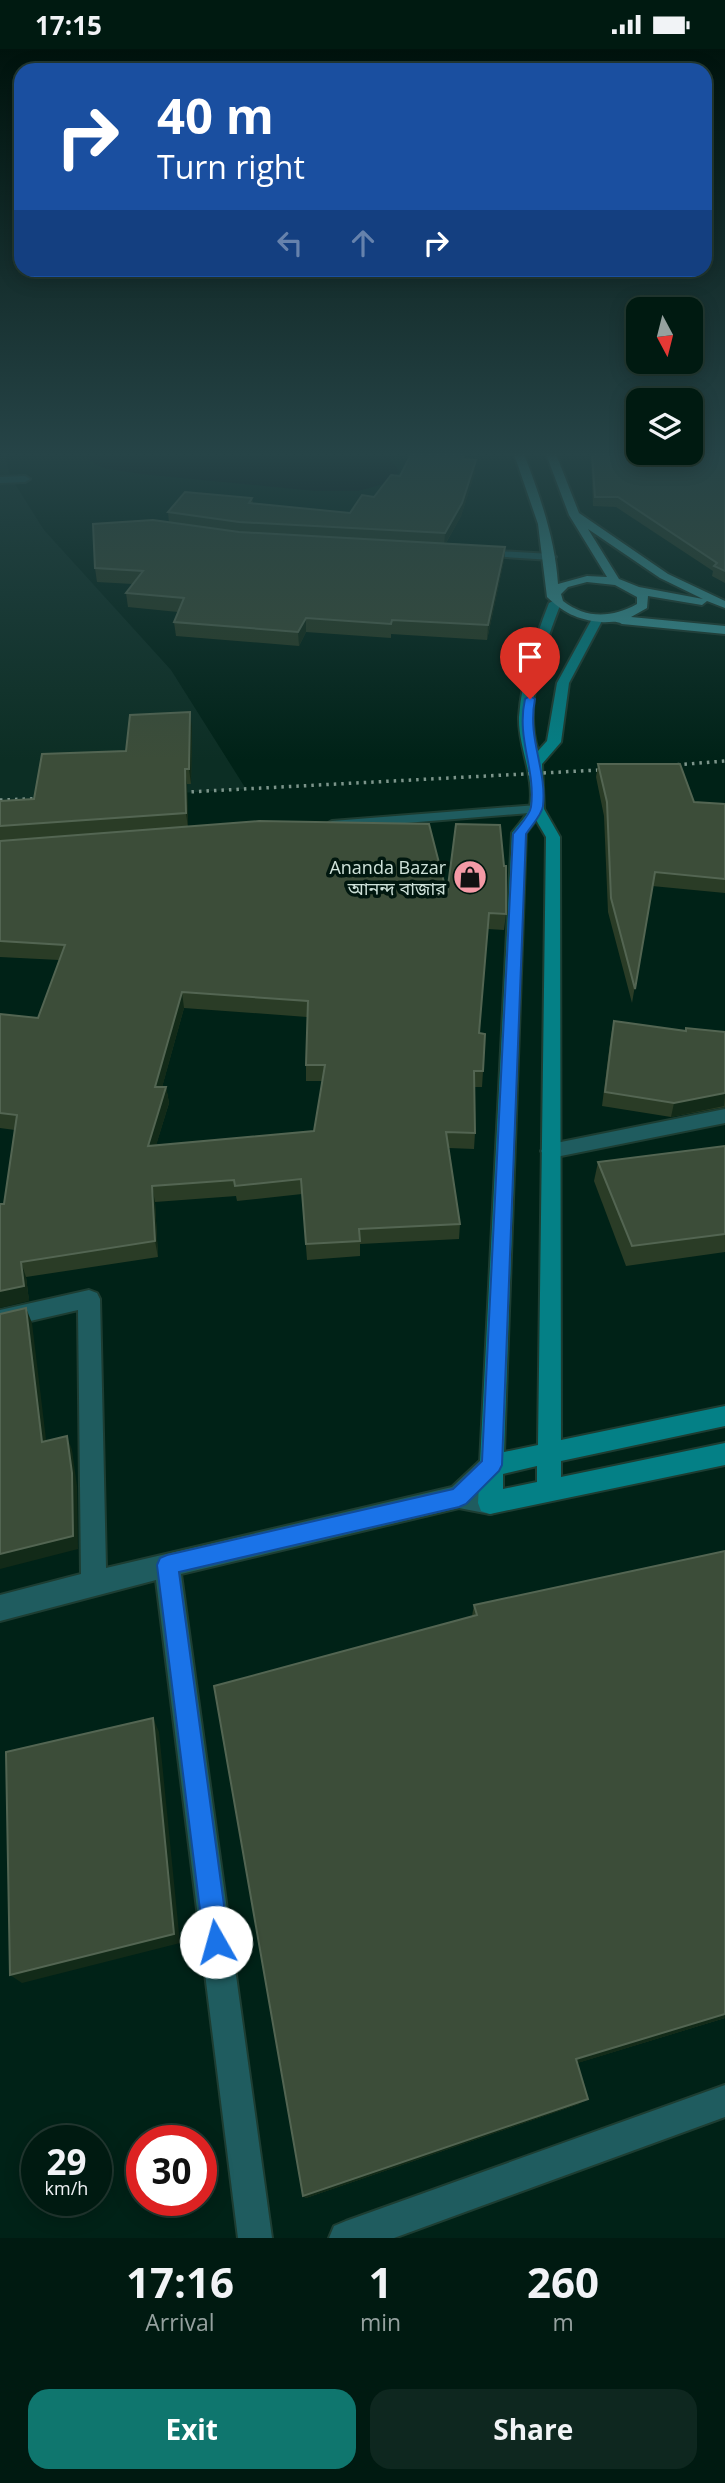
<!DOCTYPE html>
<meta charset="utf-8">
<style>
body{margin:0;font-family:"Open Sans","Noto Sans Bengali",sans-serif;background:#0e271f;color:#f1f3f6;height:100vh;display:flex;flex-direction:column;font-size:26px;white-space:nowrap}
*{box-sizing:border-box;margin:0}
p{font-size:23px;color:#95a19f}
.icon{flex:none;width:38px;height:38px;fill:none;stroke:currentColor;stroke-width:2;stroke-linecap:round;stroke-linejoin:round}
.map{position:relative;height:2189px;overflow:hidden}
.side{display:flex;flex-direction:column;background:#001a11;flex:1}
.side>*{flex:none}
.hud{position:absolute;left:14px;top:14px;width:698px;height:214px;border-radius:21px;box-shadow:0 4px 18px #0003,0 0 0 2px #223831;background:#1a4fa0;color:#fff;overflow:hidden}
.needle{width:46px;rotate:173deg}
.tools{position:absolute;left:626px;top:248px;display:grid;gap:14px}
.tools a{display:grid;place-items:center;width:77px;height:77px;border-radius:14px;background:#001a11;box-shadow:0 4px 18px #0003,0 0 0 2px #223831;font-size:35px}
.speed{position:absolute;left:21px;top:2076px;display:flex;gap:14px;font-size:35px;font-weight:700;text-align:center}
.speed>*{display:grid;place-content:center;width:91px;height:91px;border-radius:50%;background:#001a11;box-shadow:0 4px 18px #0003,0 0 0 2px #223831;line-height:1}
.speed small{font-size:18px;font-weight:400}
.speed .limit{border:10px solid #d22;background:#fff;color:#111}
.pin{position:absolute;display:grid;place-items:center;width:60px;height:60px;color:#fff;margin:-72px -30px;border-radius:50% 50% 50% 0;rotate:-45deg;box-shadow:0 0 7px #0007}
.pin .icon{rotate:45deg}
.me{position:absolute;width:77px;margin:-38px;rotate:353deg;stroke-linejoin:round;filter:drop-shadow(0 0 5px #0008)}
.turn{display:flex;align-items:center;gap:24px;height:147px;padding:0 28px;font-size:32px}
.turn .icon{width:91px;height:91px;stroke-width:2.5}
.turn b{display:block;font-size:49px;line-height:60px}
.lanes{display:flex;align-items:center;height:66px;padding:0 28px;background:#0003;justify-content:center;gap:35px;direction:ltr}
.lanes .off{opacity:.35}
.eta{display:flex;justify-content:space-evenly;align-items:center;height:119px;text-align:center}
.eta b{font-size:42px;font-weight:700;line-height:49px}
.action{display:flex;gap:14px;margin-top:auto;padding:14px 28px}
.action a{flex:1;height:80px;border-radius:21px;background:#0f766e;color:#fff;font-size:28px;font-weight:700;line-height:80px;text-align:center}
.action a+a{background:#0e271f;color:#f1f3f6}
.status{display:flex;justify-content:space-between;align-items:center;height:49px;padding:0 35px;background:#001a11;direction:ltr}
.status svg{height:19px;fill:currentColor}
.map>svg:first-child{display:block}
.built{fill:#0c2e24}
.water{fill:#030c12}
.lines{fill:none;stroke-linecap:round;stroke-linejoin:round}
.minor-casing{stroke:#1d3d32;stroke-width:4}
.secondary-casing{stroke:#1d3d32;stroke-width:4}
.primary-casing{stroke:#1d3d32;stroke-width:4}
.minor{fill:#1f5c5f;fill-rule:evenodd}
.secondary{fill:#048086;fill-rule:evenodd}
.primary{fill:#3b989d;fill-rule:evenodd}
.rail{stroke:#7c958b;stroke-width:3.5;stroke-dasharray:2.5 5;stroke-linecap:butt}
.wall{fill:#2a3c26;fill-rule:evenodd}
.shaded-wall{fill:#122a18}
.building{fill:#3c4d39;stroke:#536552;stroke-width:2;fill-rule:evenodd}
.route{fill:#1a73e8;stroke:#114b97;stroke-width:2}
.labels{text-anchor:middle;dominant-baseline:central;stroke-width:7;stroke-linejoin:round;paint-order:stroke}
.poi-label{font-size:18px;fill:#cfe2da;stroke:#00170f;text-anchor:end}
</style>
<div class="status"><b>17:15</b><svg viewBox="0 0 49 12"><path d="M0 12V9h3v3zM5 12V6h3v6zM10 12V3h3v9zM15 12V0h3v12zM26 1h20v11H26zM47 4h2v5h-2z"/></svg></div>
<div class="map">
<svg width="725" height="2189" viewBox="0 0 725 2189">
<rect width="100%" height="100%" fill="#002217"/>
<!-- built -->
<path class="built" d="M0 405H5L10 427 44 481 171 621 246 740 0 755Z"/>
<!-- water -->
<path class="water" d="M89 405H400L390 410 399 422 391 433 358 442H316L141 425 103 419 87 410Z"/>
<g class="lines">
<!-- minor casing -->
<g class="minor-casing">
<g id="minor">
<path d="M0 428 25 427 30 430 25 433 0 434Z"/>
<path d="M479 501 551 505 556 508 551 511 475 506 474 504Z"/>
<path d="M537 756 542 757 544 760 542 763 332 780 325 776 332 772Z"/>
<path d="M725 1060V1074L551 1109 544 1107 541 1102 544 1097 551 1095Z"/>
<path d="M89 1241 97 1244 100 1250 106 1519 452 1438 484 1408 492 1405 500 1408 504 1416 500 1424 483 1441 499 1446 502 1454 499 1462 490 1465 459 1459 181 1525 272 2189H238L156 1531 0 1572V1546L81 1525 78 1261 0 1279V1261Z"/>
<path d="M725 2036V2068L394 2189H329L334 2177 346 2172Z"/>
</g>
</g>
<!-- secondary casing -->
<g class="secondary-casing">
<path id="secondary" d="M555 551 561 554C544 598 523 655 538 702L547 692 557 634 593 568 603 570 569 634 561 693 542 715 544 760 560 788 561 1391 725 1357V1377L561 1412V1428L725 1394V1416L490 1465 481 1462 478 1454 512 784C517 777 528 766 530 758 535 727 518 698 519 668 522 628 535 590 549 554ZM536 771 546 788 538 1396 504 1403 526 784ZM537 1417V1433L503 1440V1425Z"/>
</g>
<!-- primary casing -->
<g class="primary-casing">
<path id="primary" d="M514 405H524C540 447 555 490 558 535L587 527 607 528 569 466 546 405H556L579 464 668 525 725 552V559L707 552 702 556 648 547 647 559 631 568 725 577V585L622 575C615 571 609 574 601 573 577 571 563 563 547 548L538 475ZM588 480 660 529 703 550 639 538 619 530ZM587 533 615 536 637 548V555C612 569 586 570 563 552L561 545 568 538Z"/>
</g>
<!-- minor -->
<use href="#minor" class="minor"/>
<!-- secondary -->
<use href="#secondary" class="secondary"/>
<!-- primary -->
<use href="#primary" class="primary"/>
<!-- rail -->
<g class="rail">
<path d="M662 717 725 712"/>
<path d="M169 744 617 720"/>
<path d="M0 751 54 749"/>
</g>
</g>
<!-- wall -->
<g class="wall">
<path d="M591 405H725V534L712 527 713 522 616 458 593 457Z"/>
<path d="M463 410 475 423 461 467 446 494 505 498 504 511 487 591 391 585V589L306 583 299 597 176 587 174 573 178 563 128 558 126 544 133 535 97 533 95 519 169 474 168 463 252 449 253 454 350 464 374 448 400 427Z"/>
<path d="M192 678 191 735H187L188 778 447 845 506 865 504 881 488 880 479 984 483 1022 482 1038H474L475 1084 474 1100 449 1099 460 1175 459 1190 360 1195V1207L307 1211 302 1145 237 1152 236 1147 155 1153 158 1208 26 1228 29 1252 4 1155 15 1081 0 1079V965L38 969 59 911 0 908V752L34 750 126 702ZM184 959 307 968 306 1016V1032H322L314 1082 156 1096 169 1054 166 1038H162Z"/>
<path d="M598 715 694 753 725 755V844L652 837 632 954 608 863 604 767 596 728Z"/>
<path d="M614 972 685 982 686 979 725 983V1058L671 1068 602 1057 611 986Z"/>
<path d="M725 1097V1203L626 1217 594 1132 598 1113Z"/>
<path d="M725 1502V1969L577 2014 579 2055 306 2149 303 2147 472 1567 474 1556Z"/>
</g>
<!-- shaded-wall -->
<g class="shaded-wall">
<path d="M476 411 475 423 461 467 444 497 445 484Z"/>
<path d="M505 498 504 511 487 591 488 576Z"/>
<path d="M306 569V583L299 597 298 583Z"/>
<path d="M190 663 192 678 191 735 189 720Z"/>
<path d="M185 720 187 735 188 779 186 764Z"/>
<path d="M182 943 184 959 158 1053 155 1038Z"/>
<path d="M166 1038 169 1054 151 1113 148 1097Z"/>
<path d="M725 1044 724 1057 671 1068 674 1054Z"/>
<path d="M152 1137 155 1153 158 1208 155 1192Z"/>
<path d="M21 1213 26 1228 29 1252 0 1259V1242Z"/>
<path d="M26 1259 32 1274 48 1407 42 1393Z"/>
<path d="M67 1387 72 1401 77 1437 78 1500 0 1520V1505Z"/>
<path d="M153 1669 159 1683 180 1894 22 1934 10 1926Z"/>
<path d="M725 1965V1969L568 2017 576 2010Z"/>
<path d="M588 2050 579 2055 306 2149 303 2147Z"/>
</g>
<!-- building -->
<g class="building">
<path d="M411 405H464L463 410 476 411 462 454 445 484 239 473 168 463 185 443 252 449 249 454 350 464 362 446 374 448 391 426 400 427Z"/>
<path d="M592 405H725V522L714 517 717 514 618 448H595Z"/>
<path d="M153 471 239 483 505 498 488 576 392 571 391 575 306 569 298 583 174 573 184 549 126 544 143 522 95 519 93 475Z"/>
<path d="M190 663 189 720H185L186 764 0 777V752L34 750 42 705 126 702 130 666Z"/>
<path d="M598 715H680L694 753 725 755V830L655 823 635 940 611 849 607 753Z"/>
<path d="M259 772 429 775 447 845 456 775 500 776 504 817H506V865L489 864 479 984 485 985 483 1022H474L475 1084 446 1083 460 1175 359 1180 360 1192 306 1195 301 1130 235 1137 234 1131 152 1137 155 1192 21 1213 24 1237 0 1242V1155H4L17 1066 0 1064V965L38 969 65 896 0 892V792ZM182 943 308 952 306 1016H325L314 1082 148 1097 166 1038H155Z"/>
<path d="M614 972 686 982V979L725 983V1044L674 1054 605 1043Z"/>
<path d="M725 1097V1185L632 1197 598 1113Z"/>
<path d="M26 1259 42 1393 67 1387 72 1424 73 1487 0 1505V1265Z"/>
<path d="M725 1502V1965L576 2010 588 2050 303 2147 214 1637 477 1566 474 1556Z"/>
<path d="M153 1669 174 1885 10 1926 6 1703Z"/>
</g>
<!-- sky -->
<linearGradient id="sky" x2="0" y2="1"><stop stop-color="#00130d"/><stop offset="0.57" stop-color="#264447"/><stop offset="1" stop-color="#264447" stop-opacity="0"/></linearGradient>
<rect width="725" height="711" fill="url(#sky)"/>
<!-- route -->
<path class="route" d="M530 647 535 650C527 690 547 720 543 757 542 766 531 777 526 785L502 1416 499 1422 466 1455 459 1458 179 1523 229 1893 225 1902 216 1905 208 1902 204 1893 157 1516 160 1509 167 1506 453 1440 482 1412 513 785C519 777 530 766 531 758 536 720 516 690 525 650Z"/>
<!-- icons -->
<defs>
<g id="shop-disc" transform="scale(1.75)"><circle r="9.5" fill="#f49aa6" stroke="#00170f"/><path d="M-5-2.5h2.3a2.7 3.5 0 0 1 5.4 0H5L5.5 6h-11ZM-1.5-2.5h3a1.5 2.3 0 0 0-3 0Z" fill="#111"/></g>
</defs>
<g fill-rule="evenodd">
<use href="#shop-disc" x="470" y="828"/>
</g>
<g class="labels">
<!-- poi labels -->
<g class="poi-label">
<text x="446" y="818">Ananda Bazar<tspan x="446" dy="21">আনন্দ বাজার</tspan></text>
</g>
</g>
</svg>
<div class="tools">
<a><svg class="needle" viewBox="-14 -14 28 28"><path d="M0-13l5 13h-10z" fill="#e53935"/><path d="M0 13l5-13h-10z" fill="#95a19f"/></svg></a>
<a><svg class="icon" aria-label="layers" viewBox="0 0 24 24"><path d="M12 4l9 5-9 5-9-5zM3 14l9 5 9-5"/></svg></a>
</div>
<div class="speed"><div>29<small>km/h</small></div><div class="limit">30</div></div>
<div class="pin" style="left:530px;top:650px;background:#d93025"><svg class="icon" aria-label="arrive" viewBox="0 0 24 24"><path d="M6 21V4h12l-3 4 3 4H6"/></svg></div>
<svg class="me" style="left:216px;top:1893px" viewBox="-20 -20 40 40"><circle r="19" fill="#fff"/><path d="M0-13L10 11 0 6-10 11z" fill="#1a73e8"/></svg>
<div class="hud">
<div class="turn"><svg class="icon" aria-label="right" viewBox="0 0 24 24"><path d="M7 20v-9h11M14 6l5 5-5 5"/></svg><div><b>40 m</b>Turn right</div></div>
<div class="lanes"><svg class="icon off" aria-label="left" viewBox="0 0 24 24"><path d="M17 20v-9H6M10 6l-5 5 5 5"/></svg><svg class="icon off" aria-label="ahead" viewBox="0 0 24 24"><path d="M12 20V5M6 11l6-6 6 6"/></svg><svg class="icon" aria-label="right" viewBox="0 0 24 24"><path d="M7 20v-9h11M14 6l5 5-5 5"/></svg></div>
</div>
</div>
<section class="side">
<div class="eta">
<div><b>17:16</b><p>Arrival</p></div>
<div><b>1</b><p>min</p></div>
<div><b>260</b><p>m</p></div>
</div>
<div class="action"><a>Exit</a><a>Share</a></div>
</section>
